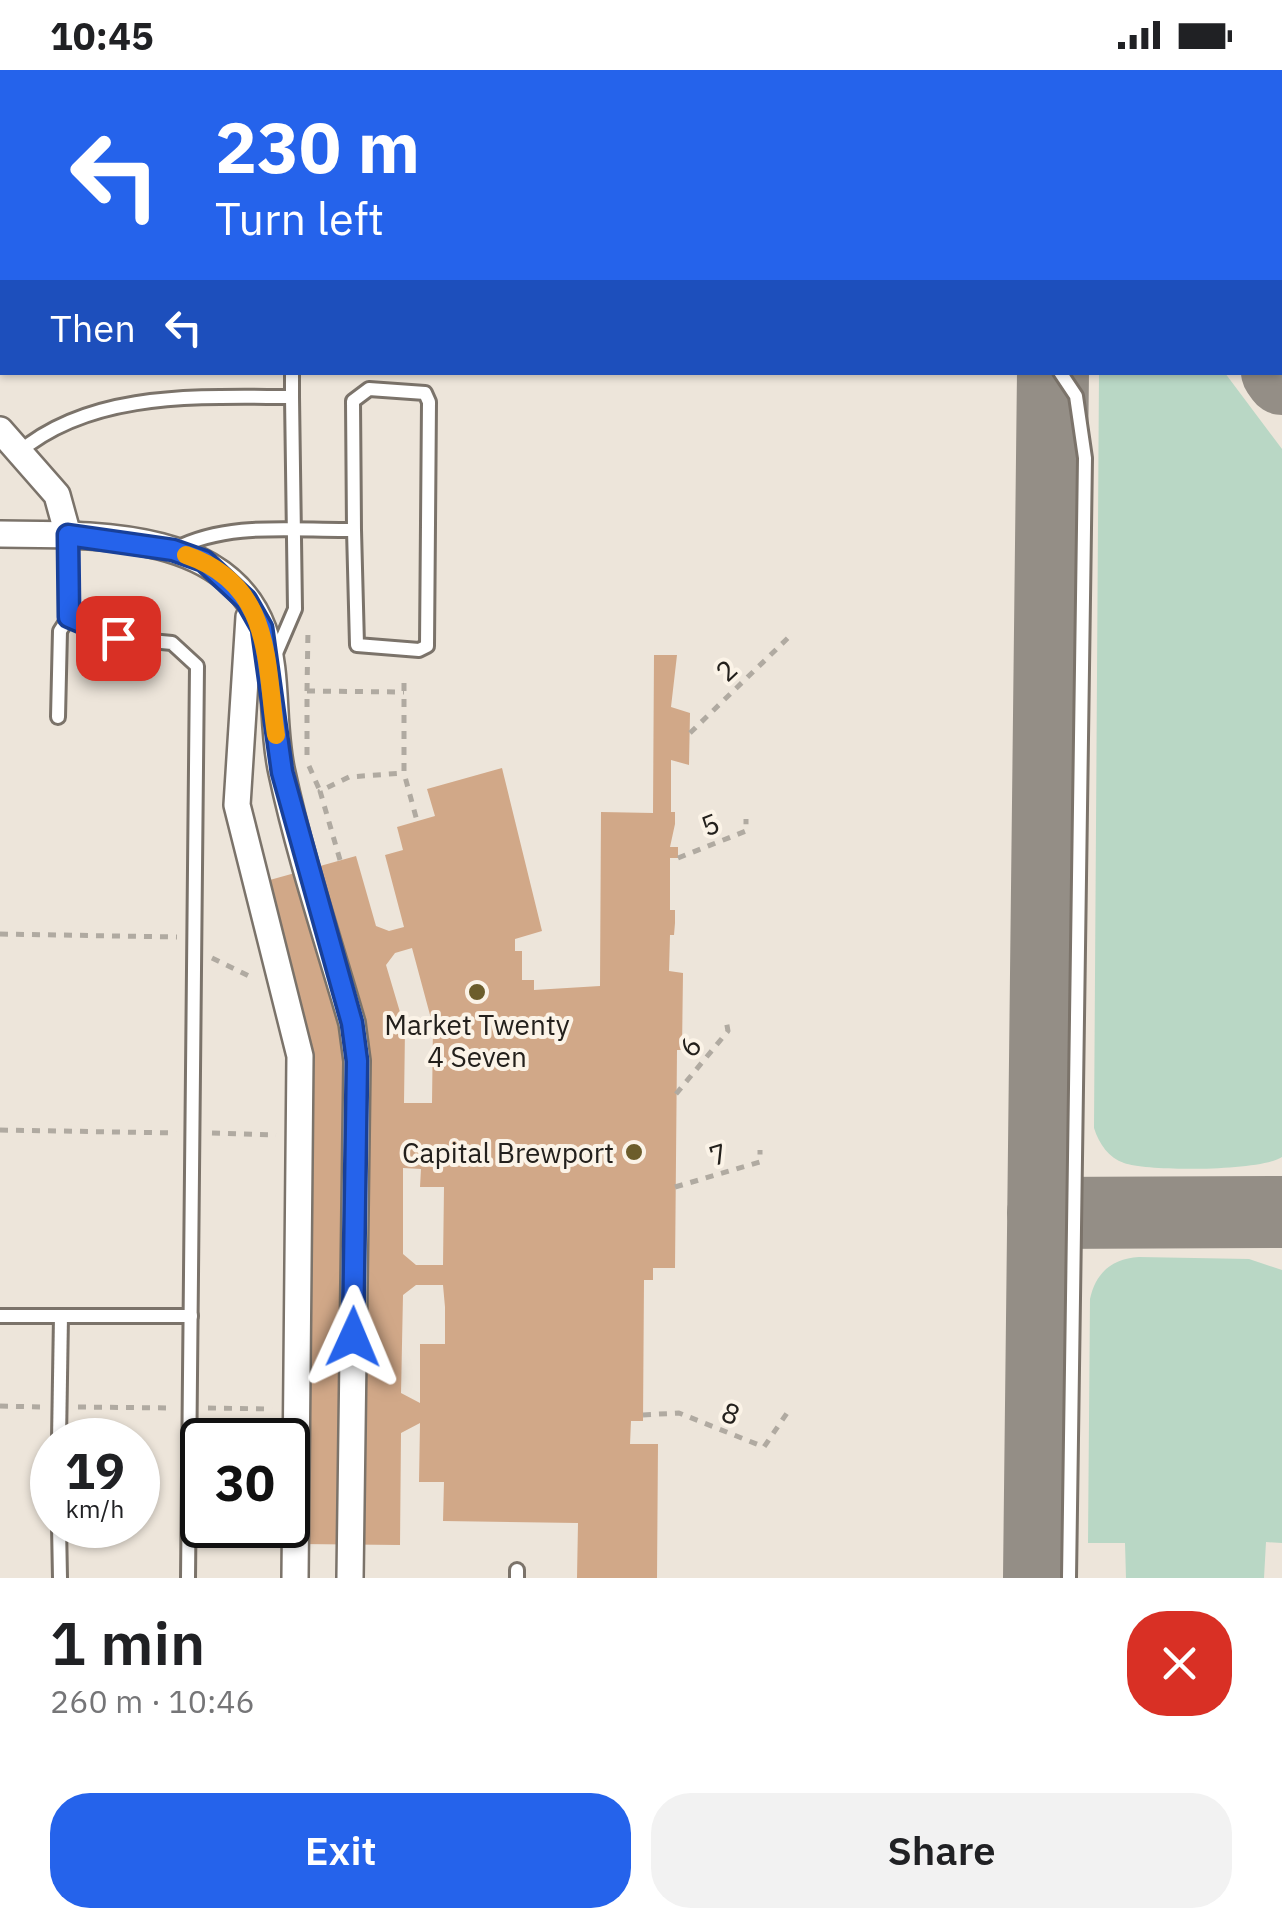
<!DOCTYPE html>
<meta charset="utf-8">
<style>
body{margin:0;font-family:"IBM Plex Sans",sans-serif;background:#f2f2f2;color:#202124;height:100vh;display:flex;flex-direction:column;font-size:38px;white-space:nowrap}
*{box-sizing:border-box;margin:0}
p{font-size:32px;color:#757577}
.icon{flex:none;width:55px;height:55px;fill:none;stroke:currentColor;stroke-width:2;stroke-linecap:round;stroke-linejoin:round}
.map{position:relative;height:1508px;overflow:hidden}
.drawer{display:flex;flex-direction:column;background:#fff;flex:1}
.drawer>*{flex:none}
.banner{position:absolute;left:0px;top:0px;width:1282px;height:305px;box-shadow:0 2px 8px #0004;background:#2563eb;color:#fff;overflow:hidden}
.speed{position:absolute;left:30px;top:1348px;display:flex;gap:20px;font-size:50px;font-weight:700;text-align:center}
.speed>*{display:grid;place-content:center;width:130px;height:130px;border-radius:50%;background:#fff;box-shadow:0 2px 8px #0004;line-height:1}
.speed small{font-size:25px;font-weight:400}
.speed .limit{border:5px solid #111;border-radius:15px;background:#fff;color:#111}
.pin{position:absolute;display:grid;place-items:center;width:85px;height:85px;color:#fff;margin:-42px;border-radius:20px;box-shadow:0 5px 15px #0006}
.me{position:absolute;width:110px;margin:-55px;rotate:1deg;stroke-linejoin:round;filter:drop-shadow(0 0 8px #0008)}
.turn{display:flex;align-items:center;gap:35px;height:210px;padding:0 50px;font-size:45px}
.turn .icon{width:130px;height:130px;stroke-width:2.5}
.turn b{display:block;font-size:70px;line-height:85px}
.then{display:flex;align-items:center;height:95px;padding:0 50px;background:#0003;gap:20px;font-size:38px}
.round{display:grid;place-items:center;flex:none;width:105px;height:105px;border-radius:40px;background:#f2f2f2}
.summary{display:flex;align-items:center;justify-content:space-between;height:170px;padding:0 50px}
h1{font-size:60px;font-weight:600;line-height:75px}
.primary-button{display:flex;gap:20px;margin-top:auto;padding:20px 50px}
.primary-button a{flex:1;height:115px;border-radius:40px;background:#2563eb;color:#fff;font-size:40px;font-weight:600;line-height:115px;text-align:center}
.primary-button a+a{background:#f2f2f2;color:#202124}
.status{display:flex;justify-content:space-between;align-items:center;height:70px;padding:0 50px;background:#fff;direction:ltr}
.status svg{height:28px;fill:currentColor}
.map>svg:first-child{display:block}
.green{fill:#b9d7c5}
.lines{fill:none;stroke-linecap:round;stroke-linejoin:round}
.taxiway{stroke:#948e86;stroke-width:72}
.building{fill:#d1a888;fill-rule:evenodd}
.lane-casing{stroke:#7b736a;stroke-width:18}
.street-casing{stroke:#7b736a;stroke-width:30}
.path{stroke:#b0aaa1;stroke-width:5;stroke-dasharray:8 8;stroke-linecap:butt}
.lane{stroke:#fff;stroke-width:12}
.street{stroke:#fff;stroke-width:25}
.route-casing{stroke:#184099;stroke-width:25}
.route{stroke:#2563eb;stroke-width:18}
.slow{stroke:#f59e0b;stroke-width:18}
.poi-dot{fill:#6c5d2b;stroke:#fbf3e7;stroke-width:4}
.labels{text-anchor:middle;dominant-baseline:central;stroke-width:8;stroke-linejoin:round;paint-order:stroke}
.street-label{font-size:28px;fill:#23201c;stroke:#fbf3e7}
.poi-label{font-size:28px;fill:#23201c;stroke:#fbf3e7}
</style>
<div class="status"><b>10:45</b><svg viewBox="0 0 49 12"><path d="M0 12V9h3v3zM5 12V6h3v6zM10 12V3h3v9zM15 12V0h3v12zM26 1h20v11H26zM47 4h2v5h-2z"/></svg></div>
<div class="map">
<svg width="1282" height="1508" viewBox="0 0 1282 1508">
<rect width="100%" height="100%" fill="#ede5da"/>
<!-- green -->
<g class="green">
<path d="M1099 303H1225L1282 379V1087C1261 1101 1149 1102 1124 1093 1109 1088 1099 1074 1094 1058Z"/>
<path d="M1139 1187 1249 1189 1282 1200V1473L1266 1472 1264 1508H1126L1125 1473H1088L1090 1229C1096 1202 1112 1189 1139 1187Z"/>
</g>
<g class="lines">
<!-- taxiway -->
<g class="taxiway">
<path d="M1049 0 1051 2"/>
<path d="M538 2 541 0"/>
<path d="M1277 302 1282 309"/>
<path d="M1043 1143 1282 1142"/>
<path d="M1039 1508 1053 302"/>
</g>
</g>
<!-- building -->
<path class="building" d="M654 585H677L671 637 690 643 689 695 671 690V742H675V754L670 777H678V788H670V840H675V853L674 865H670L669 901 683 903 682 980H677L675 1198H653V1210H644L643 1351H631L630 1374H658L657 1508H577L578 1453 443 1451 444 1412H419L420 1353 401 1363 400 1475 300 1474 304 973 259 813 356 786 376 856 389 861 404 857 385 785 403 780 397 757 435 746 427 719 502 698 542 861 515 869V881H522V910H534V920L600 916 601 742 653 743ZM412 878 433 956 432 1033H404L405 959 386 895 395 883ZM403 1098 421 1099 420 1117H444L443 1195H416L403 1184ZM416 1215H443L445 1237V1274H420V1333L401 1323 403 1225Z"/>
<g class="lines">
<!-- lane casing -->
<g class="lane-casing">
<g id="lane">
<path d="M851 0 852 2"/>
<path d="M1060 302 1076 326 1085 388 1069 1508"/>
<path d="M292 327V302"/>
<path d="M18 383C92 320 201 327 292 327L295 539 274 588"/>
<path d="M175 479C229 451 294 461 354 460L357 575 419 580 427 576 429 332 425 323 369 319 353 331 354 460"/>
<path d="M69 547 119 568 172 573 197 596 188 1508"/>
<path d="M58 647 60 561 69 547 68 465"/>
<path d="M0 1246H191"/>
<path d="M59 1370 61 1246"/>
<path d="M59 1455 60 1508"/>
<path d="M517 1508V1500"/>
</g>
</g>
<!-- street casing -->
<g class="street-casing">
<g id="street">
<path d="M0 360 57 425 68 465"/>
<path d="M0 464C87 465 226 458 263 559 279 603 271 656 282 703 300 787 328 870 352 953L357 991 350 1508"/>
<path d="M249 547 237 735 300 986 295 1508"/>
</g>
</g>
<!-- path -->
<g class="path">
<path d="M404 613V703L417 751"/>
<path d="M307 621 308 559"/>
<path d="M690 663 790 566"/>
<path d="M307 685V621L404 622"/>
<path d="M309 696 320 721"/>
<path d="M678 788 746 761V749"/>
<path d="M340 790 320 721 349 707 404 703"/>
<path d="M0 864 177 867"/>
<path d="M212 888 255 909"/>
<path d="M676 1024 728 961 726 950"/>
<path d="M0 1060 176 1063"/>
<path d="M212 1063 276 1065"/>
<path d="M675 1117 760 1092V1080"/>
<path d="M0 1336 42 1337"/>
<path d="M78 1337 172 1338"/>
<path d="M208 1338 272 1339"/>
<path d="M643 1345 679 1343 764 1377 787 1343"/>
</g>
<!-- lane -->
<use href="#lane" class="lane"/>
<!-- street -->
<use href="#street" class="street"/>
</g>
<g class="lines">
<!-- route casing -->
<g class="route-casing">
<path id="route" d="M118 568 69 547 68 465 173 480 204 491 246 530 262 558 282 702 352 953 357 991 353 1267"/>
</g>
<!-- route -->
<use href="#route" class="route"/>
<!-- slow -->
<path class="slow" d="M186 485C273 515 265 591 276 665"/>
</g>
<!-- markers -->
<g class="poi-dot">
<circle cx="477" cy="922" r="10"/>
<circle cx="634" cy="1082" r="10"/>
</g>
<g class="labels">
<!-- street labels -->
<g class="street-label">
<text transform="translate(726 600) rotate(-44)">2</text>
<text transform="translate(710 754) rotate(-22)">5</text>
<text transform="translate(690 976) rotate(-51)">6</text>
<text transform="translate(718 1084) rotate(-17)">7</text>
<text transform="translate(731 1343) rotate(22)">8</text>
</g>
<!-- poi labels -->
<g class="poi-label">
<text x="477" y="954">Market Twenty<tspan x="477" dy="32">4 Seven</tspan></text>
<text x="614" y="1082" text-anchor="end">Capital Brewport</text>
</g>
</g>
</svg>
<div class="speed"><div>19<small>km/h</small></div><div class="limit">30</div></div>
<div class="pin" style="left:118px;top:568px;background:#d93025"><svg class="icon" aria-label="arrive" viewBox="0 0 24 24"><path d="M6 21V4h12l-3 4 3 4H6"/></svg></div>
<svg class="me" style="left:353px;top:1267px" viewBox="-20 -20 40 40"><path d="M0-17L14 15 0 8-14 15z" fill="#2563eb" stroke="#fff" stroke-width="4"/></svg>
<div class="banner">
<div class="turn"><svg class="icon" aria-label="left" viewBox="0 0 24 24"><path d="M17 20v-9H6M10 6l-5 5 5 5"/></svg><div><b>230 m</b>Turn left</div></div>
<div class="then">Then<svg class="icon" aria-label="left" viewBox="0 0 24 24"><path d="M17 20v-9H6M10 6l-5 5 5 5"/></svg></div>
</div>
</div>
<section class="drawer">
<div class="summary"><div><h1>1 min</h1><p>260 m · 10:46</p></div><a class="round" style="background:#d93025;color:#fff"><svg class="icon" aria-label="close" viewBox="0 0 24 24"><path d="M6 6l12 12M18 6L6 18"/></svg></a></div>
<div class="primary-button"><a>Exit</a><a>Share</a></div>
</section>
